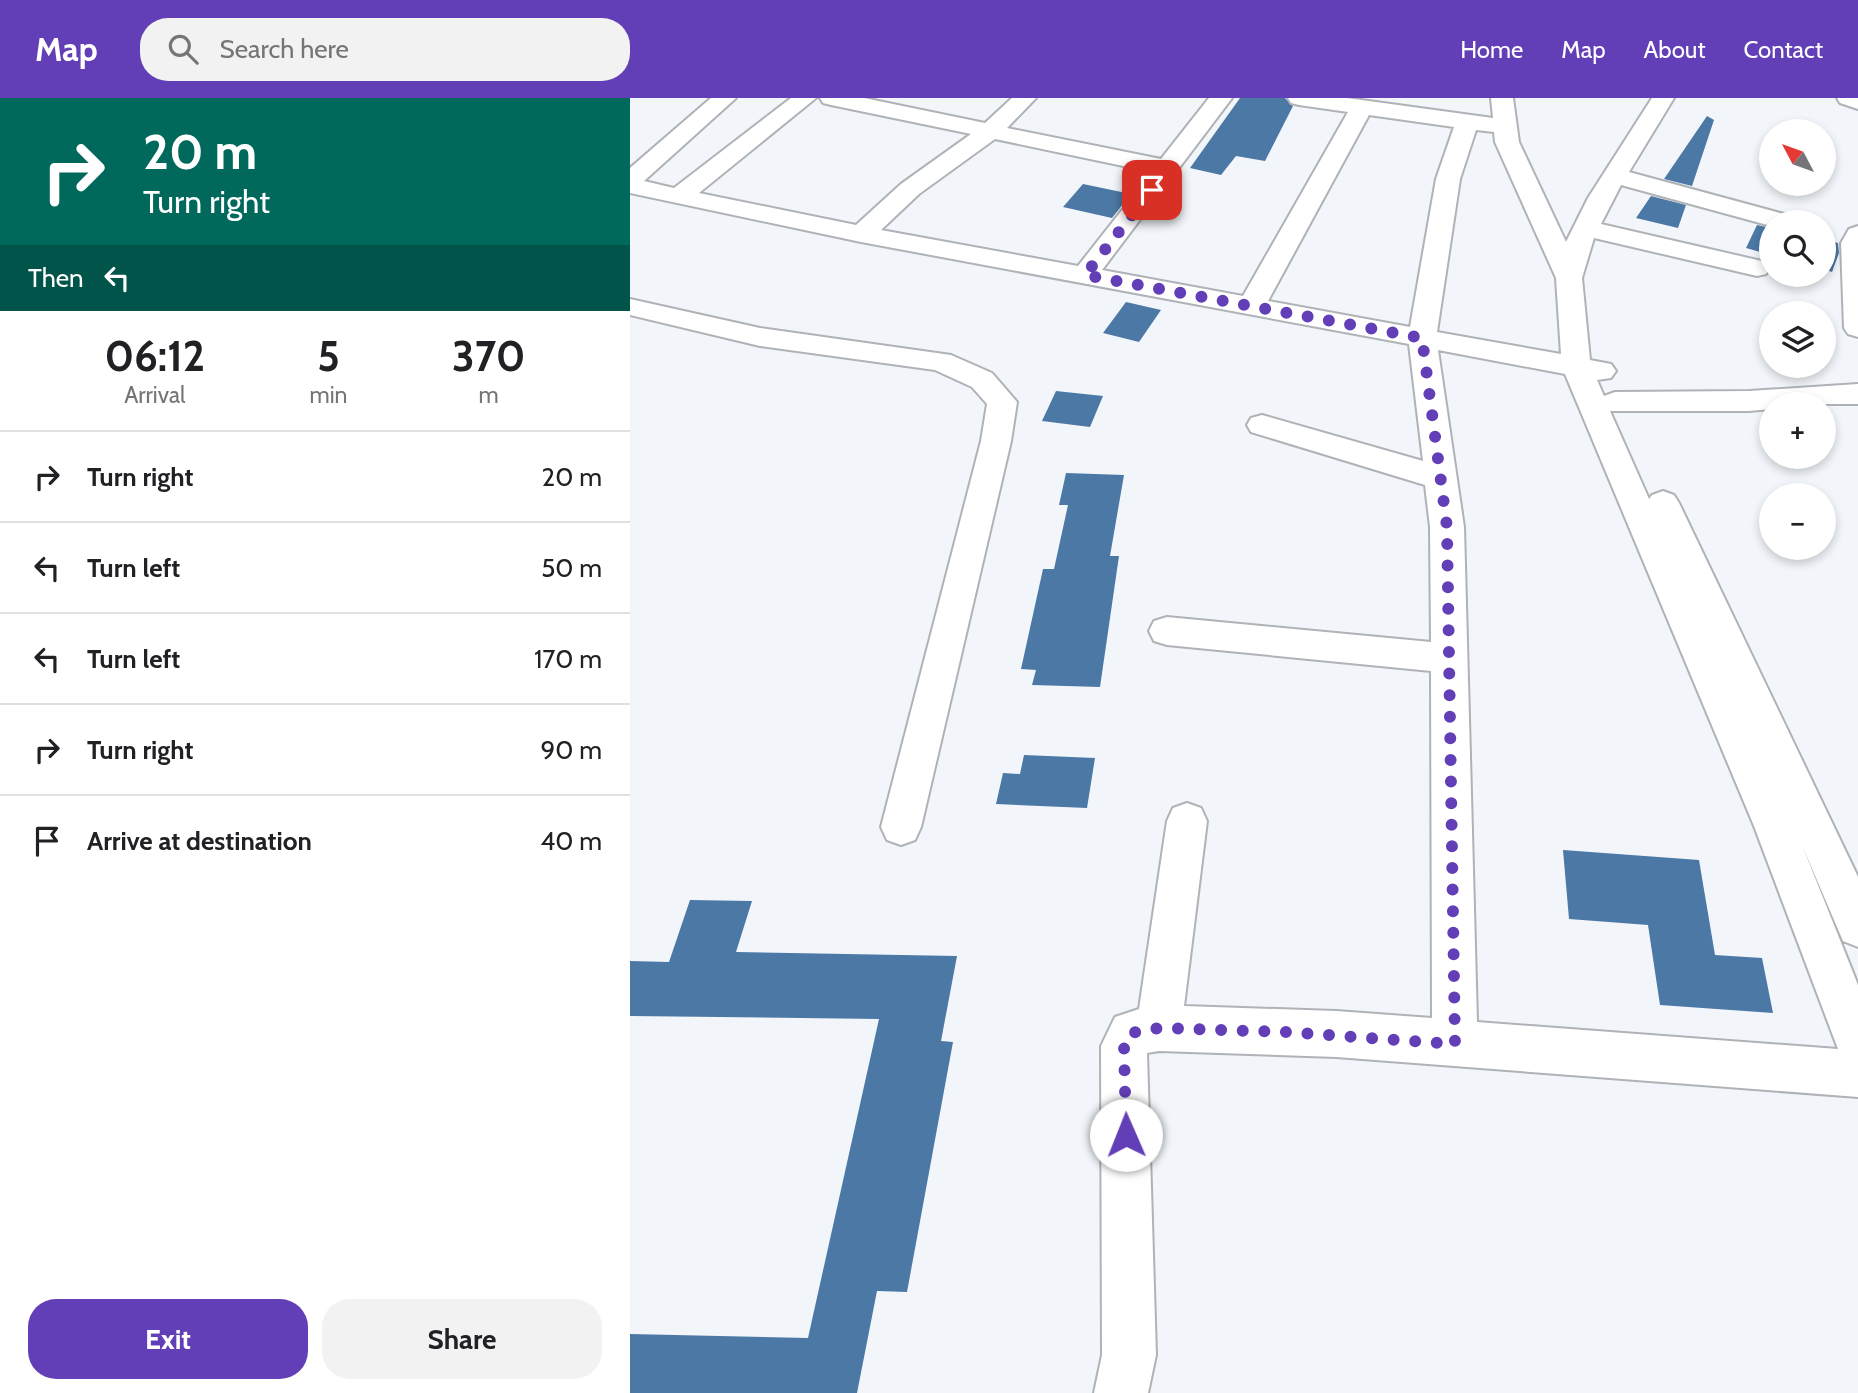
<!DOCTYPE html>
<meta charset="utf-8">
<style>
body{margin:0;font-family:Cabin,sans-serif;background:#f2f2f2;color:#202124;height:100vh;display:flex;flex-direction:column;font-size:26px;white-space:nowrap}
*{box-sizing:border-box;margin:0}
p{font-size:23px;color:#757577}
.icon{flex:none;width:38px;height:38px;fill:none;stroke:currentColor;stroke-width:2;stroke-linecap:round;stroke-linejoin:round}
.map{position:relative;flex:1;overflow:hidden}
.drawer{display:flex;flex-direction:column;background:#fff;width:630px}
.drawer>*{flex:none}
.guide{background:#00695c;color:#fff;overflow:hidden}
.needle{width:46px;rotate:311deg}
.controls{position:absolute;left:1129px;top:21px;display:grid;gap:14px}
.controls a{display:grid;place-items:center;width:77px;height:77px;border-radius:50%;background:#fff;box-shadow:0 4px 10px #0003;font-size:35px}
.pin{position:absolute;display:grid;place-items:center;width:60px;height:60px;color:#fff;margin:-30px;border-radius:14px;box-shadow:0 4px 10px #0006}
.me{position:absolute;width:77px;margin:-38px;rotate:359deg;stroke-linejoin:round;filter:drop-shadow(0 0 5px #0008)}
.turn{display:flex;align-items:center;gap:24px;height:147px;padding:0 28px;font-size:32px}
.turn .icon{width:91px;height:91px;stroke-width:2.5}
.turn b{display:block;font-size:49px;line-height:60px}
.then{display:flex;align-items:center;height:66px;padding:0 28px;background:#0003;gap:14px;font-size:26px}
.eta{display:flex;justify-content:space-evenly;align-items:center;height:119px;text-align:center}
.eta b{font-size:42px;font-weight:800;line-height:49px}
.action{display:flex;gap:14px;margin-top:auto;padding:14px 28px}
.action a{flex:1;height:80px;border-radius:28px;background:#633fb7;color:#fff;font-size:28px;font-weight:800;line-height:80px;text-align:center}
.action a+a{background:#f2f2f2;color:#202124}
ul{padding:0;list-style:none}
li{display:flex;align-items:center;gap:21px;height:91px;padding:0 28px;border-top:2px solid #e0e0e0}
li div{flex:1}
li b{display:block;font-size:26px}
li em{font-style:normal}
header{display:flex;align-items:center;gap:42px;box-sizing:border-box;height:98px;padding:0 35px;background:#633fb7;color:#fff}
header strong{font-size:33px}
nav{display:flex;gap:38px;margin-inline-start:auto;font-size:24px}
.search{width:490px;height:63px;background:#f2f2f2;display:flex;align-items:center;gap:18px;box-sizing:border-box;padding:0 24px;border-radius:28px;color:#757577;font-size:26px}
main{display:flex;flex:1;min-height:0}
.map>svg:first-child{display:block}
.building{fill:#4c78a5}
.lines{fill:none;stroke-linecap:round;stroke-linejoin:round}
.minor-casing{stroke:#afb2b6;stroke-width:4}
.minor{fill:#fff;fill-rule:evenodd}
.route{stroke:#633fb7;stroke-width:12;stroke-dasharray:0 21.6}
</style>
<header>
<strong>Map</strong>
<div class="search"><svg class="icon" aria-label="search" viewBox="0 0 24 24"><circle cx="10" cy="10" r="6"/><path d="M15 15l6 6"/></svg>Search here</div>
<nav><a>Home</a><a>Map</a><a>About</a><a>Contact</a></nav>
</header>
<main>
<section class="drawer">
<div class="guide">
<div class="turn"><svg class="icon" aria-label="right" viewBox="0 0 24 24"><path d="M7 20v-9h11M14 6l5 5-5 5"/></svg><div><b>20 m</b>Turn right</div></div>
<div class="then">Then<svg class="icon" aria-label="left" viewBox="0 0 24 24"><path d="M17 20v-9H6M10 6l-5 5 5 5"/></svg></div>
</div>
<div class="eta">
<div><b>06:12</b><p>Arrival</p></div>
<div><b>5</b><p>min</p></div>
<div><b>370</b><p>m</p></div>
</div>
<ul>
<li><svg class="icon" aria-label="right" viewBox="0 0 24 24"><path d="M7 20v-9h11M14 6l5 5-5 5"/></svg><div><b>Turn right</b></div><em>20 m</em></li>
<li><svg class="icon" aria-label="left" viewBox="0 0 24 24"><path d="M17 20v-9H6M10 6l-5 5 5 5"/></svg><div><b>Turn left</b></div><em>50 m</em></li>
<li><svg class="icon" aria-label="left" viewBox="0 0 24 24"><path d="M17 20v-9H6M10 6l-5 5 5 5"/></svg><div><b>Turn left</b></div><em>170 m</em></li>
<li><svg class="icon" aria-label="right" viewBox="0 0 24 24"><path d="M7 20v-9h11M14 6l5 5-5 5"/></svg><div><b>Turn right</b></div><em>90 m</em></li>
<li><svg class="icon" aria-label="arrive" viewBox="0 0 24 24"><path d="M6 21V4h12l-3 4 3 4H6"/></svg><div><b>Arrive at destination</b></div><em>40 m</em></li>
</ul>
<div class="action"><a>Exit</a><a>Share</a></div>
</section>
<div class="map">
<svg width="1228" height="1295" viewBox="0 0 1228 1295">
<rect width="100%" height="100%" fill="#f2f6fa"/>
<!-- building -->
<g class="building">
<path d="M610 0H655L663 8 635 63 606 58 591 77 560 70Z"/>
<path d="M1077 18 1084 22 1062 88 1034 81Z"/>
<path d="M453 86 501 96 482 120 433 109Z"/>
<path d="M1021 98 1056 107 1048 130 1006 120Z"/>
<path d="M1127 127 1141 130V157L1116 150Z"/>
<path d="M1194 141 1208 145 1209 155 1202 174 1194 171Z"/>
<path d="M496 204 531 212 509 244 473 235Z"/>
<path d="M426 293 473 298 460 329 412 323Z"/>
<path d="M436 375 494 377 480 458H489L470 589 402 587 406 572 391 571 413 471H424L438 407H429Z"/>
<path d="M394 657 465 660 457 710 366 706 373 675 390 676Z"/>
<path d="M933 752 1069 762 1085 857 1132 860 1143 915 1030 907 1018 827 939 821Z"/>
<path d="M60 802 122 803 106 854 327 858 311 943 323 944 277 1194 247 1193 227 1295H0V1236L178 1240 249 921 0 918V863L39 864Z"/>
</g>
<g class="lines">
<!-- minor casing -->
<g class="minor-casing">
<g id="minor">
<path d="M81 0H106L14 83 44 90 161 0H186L69 95 226 127 271 86 341 36 201 7 193 5 190 0H234L355 25 382 0H406L377 30 531 61 579 0H602L472 172 613 198 718 14 669 7 661 5 658 0H717L863 20 861 0H883L889 44 936 144 958 100 1022 0H1044L999 74 1165 119 1169 124H1141V128L991 87 971 126 1136 164 1140 170 1136 176 1127 178 964 140 952 180 960 262 981 266 986 273 981 280 967 282 974 298 985 294 1119 293 1228 286V306H1141V311L1119 313H980L1019 401 1022 397 1033 393 1044 397 1049 405 1228 779V849L1213 843 1172 747 1228 887V999L706 959 529 953 517 955 526 1257 518 1295H464L472 1257 471 948 485 919 509 911 537 723 543 710 557 705 571 710 577 723 554 908 706 913 802 920 801 573 537 547 524 543 519 533 524 523 537 519 801 544 800 429 795 387 621 334 617 327 621 320 632 317 793 363 779 246 231 144 0 95V70ZM739 17 824 29 806 81 780 229 638 203ZM846 32 864 34 865 44 926 180 931 256 807 234 830 81ZM365 41 522 74 448 168 251 132 289 96ZM808 252 935 276 1124 728 1208 951 847 924 834 429Z"/>
<path d="M1207 0H1228V11L1210 5Z"/>
<path d="M1228 128V239L1218 236 1214 230 1211 145 1219 131Z"/>
<path d="M0 201 130 230 321 257 362 275 387 304 381 343 291 729 285 742 271 747 257 742 251 729 351 343 357 306 342 289 305 272 130 248 0 217Z"/>
</g>
</g>
<!-- minor -->
<use href="#minor" class="minor"/>
</g>
<g class="lines">
<!-- route -->
<path class="route" d="M496 1037 494 948 501 935 529 930 655 934 825 946 817 429 792 240 455 177 522 92"/>
</g>
</svg>
<div class="controls">
<a><svg class="needle" viewBox="-14 -14 28 28"><path d="M0-13l5 13h-10z" fill="#e53935"/><path d="M0 13l5-13h-10z" fill="#757577"/></svg></a>
<a><svg class="icon" aria-label="search" viewBox="0 0 24 24"><circle cx="10" cy="10" r="6"/><path d="M15 15l6 6"/></svg></a>
<a><svg class="icon" aria-label="layers" viewBox="0 0 24 24"><path d="M12 4l9 5-9 5-9-5zM3 14l9 5 9-5"/></svg></a>
<a>+</a>
<a>−</a>
</div>
<div class="pin" style="left:522px;top:92px;background:#d93025"><svg class="icon" aria-label="arrive" viewBox="0 0 24 24"><path d="M6 21V4h12l-3 4 3 4H6"/></svg></div>
<svg class="me" style="left:496px;top:1037px" viewBox="-20 -20 40 40"><circle r="19" fill="#fff"/><path d="M0-13L10 11 0 6-10 11z" fill="#633fb7"/></svg>
</div>
</main>
